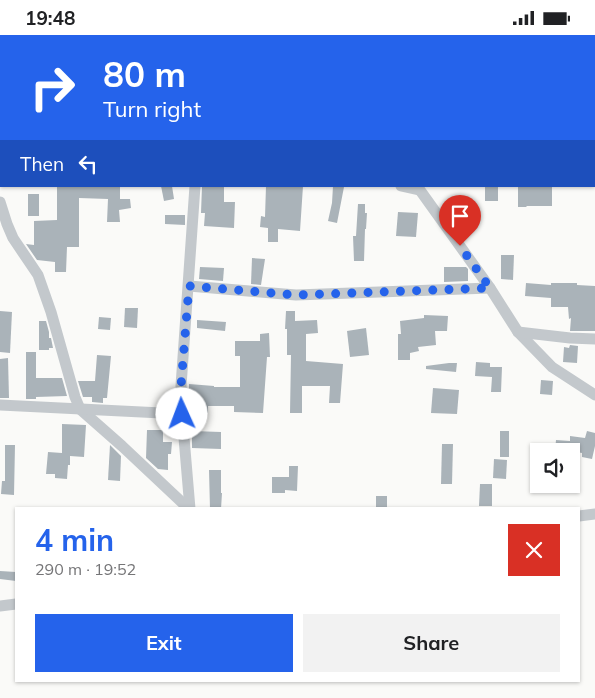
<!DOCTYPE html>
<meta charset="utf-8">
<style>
body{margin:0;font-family:Mulish,sans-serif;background:#f2f2f2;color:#202124;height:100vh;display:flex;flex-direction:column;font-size:19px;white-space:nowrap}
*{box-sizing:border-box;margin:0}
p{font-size:16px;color:#757577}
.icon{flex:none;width:28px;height:28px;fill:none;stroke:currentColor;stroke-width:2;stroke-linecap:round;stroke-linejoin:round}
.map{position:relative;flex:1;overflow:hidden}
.details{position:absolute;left:15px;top:472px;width:565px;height:175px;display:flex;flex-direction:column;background:#fff;border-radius:0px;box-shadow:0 1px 4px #0004}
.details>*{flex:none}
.banner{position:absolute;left:0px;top:0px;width:595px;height:152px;box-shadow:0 1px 4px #0004;background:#2563eb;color:#fff;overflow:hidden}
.buttons{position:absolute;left:530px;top:408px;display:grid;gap:10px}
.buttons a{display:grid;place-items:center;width:50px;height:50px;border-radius:0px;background:#fff;box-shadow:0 1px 4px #0004;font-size:25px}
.pin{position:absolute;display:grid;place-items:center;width:42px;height:42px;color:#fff;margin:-51px -21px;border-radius:50% 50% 50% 0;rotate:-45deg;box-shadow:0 0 5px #0007}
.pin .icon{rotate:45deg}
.me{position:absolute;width:55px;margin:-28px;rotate:358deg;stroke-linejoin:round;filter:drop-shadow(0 0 4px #0008)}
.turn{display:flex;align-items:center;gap:18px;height:105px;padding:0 20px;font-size:22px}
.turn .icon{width:65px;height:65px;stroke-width:2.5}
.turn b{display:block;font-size:35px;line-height:42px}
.then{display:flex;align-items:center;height:48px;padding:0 20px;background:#0003;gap:10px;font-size:19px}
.round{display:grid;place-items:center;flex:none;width:52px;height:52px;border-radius:0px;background:#f2f2f2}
.head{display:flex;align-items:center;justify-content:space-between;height:85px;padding:0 20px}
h1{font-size:30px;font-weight:700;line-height:38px;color:#2563eb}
.cta{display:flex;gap:10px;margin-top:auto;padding:10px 20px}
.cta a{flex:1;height:58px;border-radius:0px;background:#2563eb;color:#fff;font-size:20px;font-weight:700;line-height:58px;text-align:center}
.cta a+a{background:#f2f2f2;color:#202124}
.status{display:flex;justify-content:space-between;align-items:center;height:35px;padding:0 25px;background:#fff;direction:ltr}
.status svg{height:14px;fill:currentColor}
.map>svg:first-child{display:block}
.building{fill:#aab3b9}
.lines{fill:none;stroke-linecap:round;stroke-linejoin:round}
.street{stroke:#c3c8cc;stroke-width:11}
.route{stroke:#2563eb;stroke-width:9;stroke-dasharray:0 16.2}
</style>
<div class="status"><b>19:48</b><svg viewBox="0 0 49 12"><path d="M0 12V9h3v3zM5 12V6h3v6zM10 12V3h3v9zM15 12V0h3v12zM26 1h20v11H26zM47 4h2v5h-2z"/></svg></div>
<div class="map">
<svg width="595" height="663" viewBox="0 0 595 663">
<rect width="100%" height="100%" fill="#fafaf8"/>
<!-- building -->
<g class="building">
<path d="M57 151H120V164H130L131 173 119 175 120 187H107L108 164 79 163V212H67L66 237H55V227L37 225 26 209 34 210V186L57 185Z"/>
<path d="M161 151H172L174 164 164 166Z"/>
<path d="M202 151 224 152V167H235L234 193 204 191 205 178H201Z"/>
<path d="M266 151H303L300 196 278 194V207H268V193L260 192 261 181 265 182Z"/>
<path d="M333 151 344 152 337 188 328 186 332 168Z"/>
<rect x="485" y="151" width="13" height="15"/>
<path d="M518 151H552V171H527L526 172H518Z"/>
<rect x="28" y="159" width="11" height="22"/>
<path d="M358 169H365V178H367L366 194H365L364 226H354L353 201H356Z"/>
<path d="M398 177 418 178 416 202 396 201Z"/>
<path d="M165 180H185V190L165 189Z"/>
<path d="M501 220H514L513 245 501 244Z"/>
<path d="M252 223 265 224 261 250 251 249Z"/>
<path d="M200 232 224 233 223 246 199 244Z"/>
<path d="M444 232H466L468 234V246L444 247Z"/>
<path d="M526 248 551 250V248H577V250L595 251V296H570L571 283 569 284 568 272H551V263L525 261Z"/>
<path d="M125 273H138L137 293 124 292Z"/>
<path d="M0 276 12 277 10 318 0 317Z"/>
<path d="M286 276H295V286L317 285 318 298 306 299V326L343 329 340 368H329L330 351H302V378H290L291 320H287V294H285Z"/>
<path d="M424 280 448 281 447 296H435L436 310 418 312 419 316 410 318V325H398V299H401L400 286 424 283Z"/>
<path d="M99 282 111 283 110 295 98 294Z"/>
<path d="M197 285 226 287 225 296 197 293Z"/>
<path d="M39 286H46L49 297V303H51L53 313H49V315H39Z"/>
<path d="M366 293 369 320 350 322 347 296Z"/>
<path d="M269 298 270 322H267L263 378 234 377V371H208V378L189 377V349L214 351V352H240V321H235V306H260V299Z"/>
<path d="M570 310 578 311 577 328 563 327 564 312 569 313Z"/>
<path d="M26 317H36V343H62L67 361 36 362V364H26Z"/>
<path d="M97 320 111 321 107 363H103V368L92 367V362H83L78 346H95Z"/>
<path d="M8 323 9 363H0V324Z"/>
<path d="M476 327 490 328V332H502L501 357H491L492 342 475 341Z"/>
<path d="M449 328H457L456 337 426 334V331Z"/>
<path d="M541 345 553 346 552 360 540 359Z"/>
<path d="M433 353 459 355 457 379 431 378Z"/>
<path d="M62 389 86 390 84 422 70 421V430H68L67 444 55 443V439H46L48 417 62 418Z"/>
<path d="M147 395H163V407H172L171 419H168V435L158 434 146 423Z"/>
<path d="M192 396 221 397V414L192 413Z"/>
<rect x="500" y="396" width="9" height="26"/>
<path d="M587 396 595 398V411L592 424 582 422V418L571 416H555L556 405 570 406V401L585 403Z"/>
<path d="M442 409H453L452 449H441Z"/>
<path d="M5 410H15L14 460 1 459 2 446H5Z"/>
<path d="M110 410 121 421 120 446 108 445Z"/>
<path d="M494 424 507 425 506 444 493 443Z"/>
<path d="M289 431H298L297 456 285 455V458H272V442H289Z"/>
<path d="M209 435H221V458H222L221 474H210Z"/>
<path d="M480 449H492V471H479Z"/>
<rect x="376" y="461" width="11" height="13"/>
<path d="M0 536 16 537V546L0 544Z"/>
</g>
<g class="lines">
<!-- street -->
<g class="street">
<path d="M144 0 168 1"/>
<path d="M193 0V1"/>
<path d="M327 1V0"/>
<path d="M559 1V0"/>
<path d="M594 32H595"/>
<path d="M0 122H1"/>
<path d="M401 151 419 155"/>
<path d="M417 151 490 253 518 297 552 332 595 360"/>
<path d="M0 167 7 189 13 203 38 240 51 277 75 362 80 374 122 411 189 474"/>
<path d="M189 251 296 260 490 253"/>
<path d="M518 297 570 303 595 304"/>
<path d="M0 370 182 379"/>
<path d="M190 474 182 379 181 351 195 151"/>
<path d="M579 481 595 479"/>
<path d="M0 571 16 569"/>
</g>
</g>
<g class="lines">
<!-- route -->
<path class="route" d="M182 379 181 351 189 251 296 260 490 253 460 211"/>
</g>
</svg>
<div class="buttons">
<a><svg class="icon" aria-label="sound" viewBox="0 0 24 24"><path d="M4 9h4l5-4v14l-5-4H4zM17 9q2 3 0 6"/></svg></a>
</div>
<div class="pin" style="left:460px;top:211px;background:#d93025"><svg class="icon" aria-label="arrive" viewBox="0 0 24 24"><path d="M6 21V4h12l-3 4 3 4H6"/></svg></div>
<svg class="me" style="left:182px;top:379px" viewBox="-20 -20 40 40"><circle r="19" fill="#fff"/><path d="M0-13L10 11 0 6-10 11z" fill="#2563eb"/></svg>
<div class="banner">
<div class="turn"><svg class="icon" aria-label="right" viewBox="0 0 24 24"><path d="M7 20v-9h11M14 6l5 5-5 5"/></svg><div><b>80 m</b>Turn right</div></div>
<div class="then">Then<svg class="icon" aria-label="left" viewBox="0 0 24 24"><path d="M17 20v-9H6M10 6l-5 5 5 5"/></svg></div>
</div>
<section class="details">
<div class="head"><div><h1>4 min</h1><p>290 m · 19:52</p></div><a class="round" style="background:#d93025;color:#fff"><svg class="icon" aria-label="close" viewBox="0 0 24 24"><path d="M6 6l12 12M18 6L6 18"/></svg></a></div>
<div class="cta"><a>Exit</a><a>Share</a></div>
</section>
</div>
